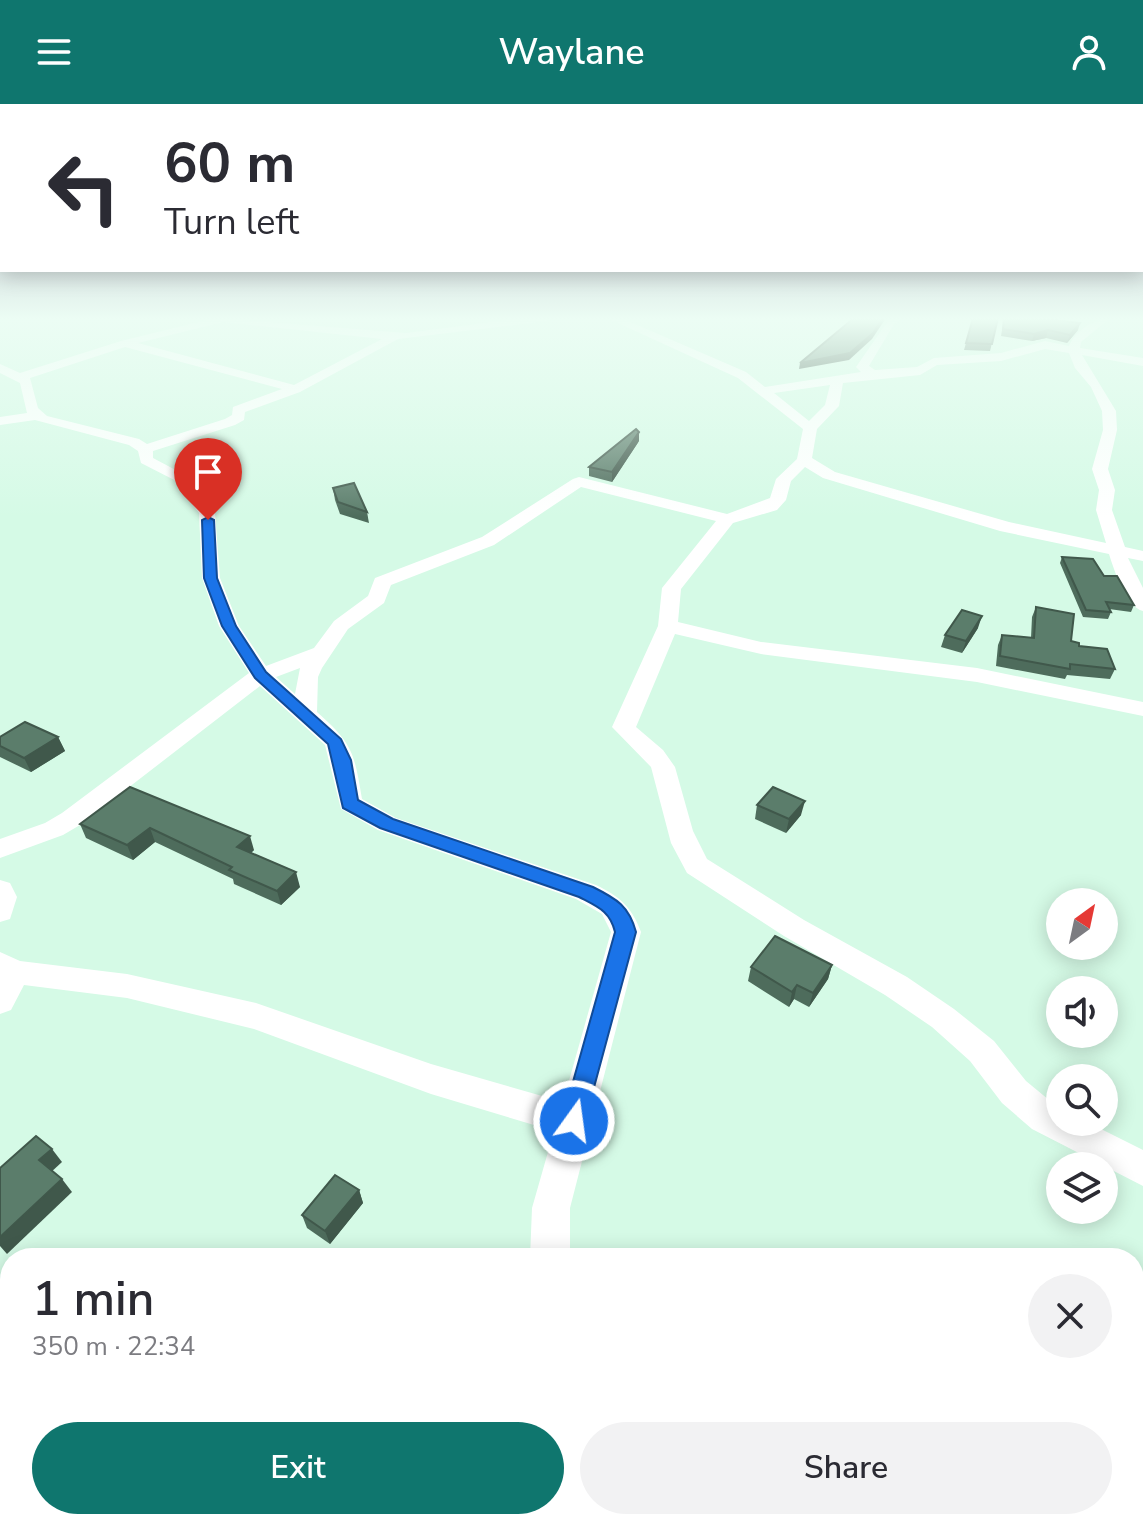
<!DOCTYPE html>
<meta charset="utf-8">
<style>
body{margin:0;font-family:"Nunito Sans",sans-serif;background:#f2f2f3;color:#2b2b33;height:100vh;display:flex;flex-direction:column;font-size:30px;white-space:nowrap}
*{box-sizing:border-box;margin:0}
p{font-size:26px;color:#7c7c81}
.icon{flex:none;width:44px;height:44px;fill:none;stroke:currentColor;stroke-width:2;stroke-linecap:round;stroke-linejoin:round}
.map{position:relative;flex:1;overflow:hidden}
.details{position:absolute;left:0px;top:1144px;width:1144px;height:282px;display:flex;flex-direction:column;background:#fff;border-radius:32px 32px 0 0;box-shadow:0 4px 20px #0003}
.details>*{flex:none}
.guide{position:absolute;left:0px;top:0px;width:1144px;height:168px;box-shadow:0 4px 20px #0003;background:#fff;color:#2b2b33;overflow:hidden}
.needle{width:52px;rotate:33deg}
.buttons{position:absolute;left:1046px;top:784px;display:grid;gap:16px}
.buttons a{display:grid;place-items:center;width:72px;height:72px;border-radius:50%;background:#fff;box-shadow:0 4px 20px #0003;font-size:40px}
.pin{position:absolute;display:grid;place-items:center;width:68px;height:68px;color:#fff;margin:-82px -34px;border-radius:50% 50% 50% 0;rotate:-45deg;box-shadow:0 0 8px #0007}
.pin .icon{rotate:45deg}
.me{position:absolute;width:88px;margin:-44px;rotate:14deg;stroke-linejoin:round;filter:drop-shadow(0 0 6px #0008)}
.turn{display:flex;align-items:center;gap:28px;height:168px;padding:0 32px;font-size:36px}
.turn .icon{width:104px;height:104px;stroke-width:2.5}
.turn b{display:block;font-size:56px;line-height:68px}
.round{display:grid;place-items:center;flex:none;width:84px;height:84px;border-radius:42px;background:#f2f2f3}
.overview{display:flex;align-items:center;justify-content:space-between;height:136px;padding:0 32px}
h1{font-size:48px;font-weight:600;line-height:60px}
.primary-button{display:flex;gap:16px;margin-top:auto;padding:16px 32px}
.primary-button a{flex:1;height:92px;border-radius:48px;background:#0f766e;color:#fff;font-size:32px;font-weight:600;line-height:92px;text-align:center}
.primary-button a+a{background:#f2f2f3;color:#2b2b33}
header{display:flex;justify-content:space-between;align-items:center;height:104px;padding:0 32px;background:#0f766e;color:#fff;font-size:36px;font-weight:600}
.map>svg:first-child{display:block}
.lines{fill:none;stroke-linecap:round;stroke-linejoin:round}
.street{fill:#fff;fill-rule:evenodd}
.wall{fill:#4e6c5c}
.shaded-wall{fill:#40584b}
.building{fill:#5b7d6b;stroke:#40584b;stroke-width:2}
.route{fill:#1a73e8;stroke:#114b97;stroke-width:2}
</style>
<header><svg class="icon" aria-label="menu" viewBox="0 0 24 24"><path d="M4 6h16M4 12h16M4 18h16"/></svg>Waylane<svg class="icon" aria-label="person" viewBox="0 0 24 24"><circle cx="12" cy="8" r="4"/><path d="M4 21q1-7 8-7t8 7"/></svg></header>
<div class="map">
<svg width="1143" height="1425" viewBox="0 0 1143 1425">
<rect width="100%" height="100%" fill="#d5fae6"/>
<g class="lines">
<!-- street -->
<g class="street">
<path d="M215 214 406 229 523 214H552L547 217 398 235 300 288 245 308 244 316 235 321 153 347V354L202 380 203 393 215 409 220 474 239 522 266 562 314 544 334 517 368 492 375 474 482 433 573 375 579 373 727 410 770 394 776 375 797 355 803 325 738 274 607 214H621L746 268 765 283 861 268 856 263 890 214H903L894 220 869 262 875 266 917 263 934 254 1001 249 1045 237 1069 242C1075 227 1095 214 1110 214L1081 238 1080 244 1143 254V262L1082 251 1116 307 1117 326 1108 365 1115 386 1112 406 1125 443 1143 447V457L1128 454 1143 484V507C1126 503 1114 466 1109 450L1000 427 823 374 805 363 791 377 786 396 777 406 733 419 681 485 678 518 761 538 977 564 1143 598V612L977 578 761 550 675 530 636 623 663 646 675 663 693 727 707 755 804 816 907 873 954 905 994 937 1026 977 1060 1005V1018H1087L1143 1046V1082L1032 1025 1002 999 970 957 932 923 885 891 784 832 687 769 671 739 651 663 612 623 658 522 662 484 716 417 581 383 494 441 391 481 384 499 348 525 322 564 318 573 317 608C353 640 354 648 362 695L396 714 596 781C619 792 632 803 641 828L570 1104V1154H530L532 1104 554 1027 431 990 254 925 127 894 24 881 11 906 0 910V848L20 857 127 870 256 899 431 960 563 998 611 828 602 810 576 795 378 726 341 705 325 641 260 582 80 721 63 731 0 754V735L45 719 62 709 249 569 219 522 202 474 199 409 187 393 186 382 141 359 138 347 129 341 35 316 0 321V313L27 309 20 279 0 269V260L20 269 121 237ZM223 218 382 235 294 281 138 239ZM125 243 282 285 233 303 232 311 225 315 147 340 139 335 47 312 38 304 30 274ZM1045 245 1069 249 1075 264 1091 283 1102 307 1103 326 1092 365 1099 386 1096 406 1106 439 1009 418 835 368 812 354 817 325 839 302 843 279 920 271 937 261 1001 257ZM830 281 825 301 809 317 774 289ZM300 564 295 590 276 573Z"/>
<path d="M0 776 10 779 17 793 10 815 0 818Z"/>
<path d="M881 1416H935L939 1425H885Z"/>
</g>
</g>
<!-- wall -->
<g class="wall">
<path d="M973 214H998L990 247 964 246Z"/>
<path d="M1004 214H1039L1078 226 1067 239 1046 234 1032 237 1001 232Z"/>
<path d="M639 337 612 378 589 372V363Z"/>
<path d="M333 384 367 408 369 419 340 410 335 396Z"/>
<path d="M1062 453 1104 472 1134 501 1131 508 1109 505 1111 508 1108 515 1083 513 1060 459Z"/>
<path d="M1036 503 1071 537 1115 565 1110 575 1067 571 1065 575 996 562 998 541 1002 531 1031 534 1032 513Z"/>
<path d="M978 524 962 549 941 543 945 531Z"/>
<path d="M0 633H58L65 647 31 668 0 653Z"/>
<path d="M130 683 254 746 251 749 300 783 281 801 234 780 233 775 155 738 133 756 86 734 80 720Z"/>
<path d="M757 701 801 711 786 729 755 715Z"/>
<path d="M832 861 828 875 809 903 794 895 789 903 748 877 751 863Z"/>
<path d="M359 1086 363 1099 330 1140 307 1124 302 1111Z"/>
</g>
<!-- shaded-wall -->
<g class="shaded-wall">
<path d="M883 214H886L872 235 849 256 799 265 800 259Z"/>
<path d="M1080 219 1078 226 1067 239 1070 231Z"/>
<path d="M1048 226 1046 234 1032 237 1034 230Z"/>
<path d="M639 328V337L612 378V368Z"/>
<path d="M982 512 978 524 962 549 966 537Z"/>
<path d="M58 633 65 647 31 668 24 654Z"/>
<path d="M805 697 801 711 786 729 789 715Z"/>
<path d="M150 724 155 738 133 756 127 741Z"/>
<path d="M250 732 254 746 241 757 237 743Z"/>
<path d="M296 768 300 783 281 801 277 787Z"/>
<path d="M832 861 828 875 809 903 813 889Z"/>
<path d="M797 881 794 895 789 903 792 888Z"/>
<path d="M52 1045 62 1058 49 1070 39 1056Z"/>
<path d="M62 1075 72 1088 7 1150 0 1142V1133Z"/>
<path d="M359 1086 363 1099 330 1140 325 1127Z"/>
<path d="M10 1288V1322L2 1330 0 1328V1298Z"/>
<path d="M179 1416H195L188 1425H172Z"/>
</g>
<!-- building -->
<g class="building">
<path d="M854 214H883L873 229 850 249 800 259Z"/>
<path d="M973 214H998L992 240 966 239Z"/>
<path d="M1004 214H1039L1080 219 1070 231 1048 226 1034 230 1003 225Z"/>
<path d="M636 325 639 328 612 368 589 363Z"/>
<path d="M354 379 367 408 338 398 333 384Z"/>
<path d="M1062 453 1093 455 1104 472H1117L1134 501 1106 498 1111 508 1086 506Z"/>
<path d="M1036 503 1074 510 1071 537 1079 539V542L1107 545 1115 565 1070 560V565L1000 552 1002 531 1034 534Z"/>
<path d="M962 506 982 512 966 537 945 531Z"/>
<path d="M25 618 58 633 24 654 0 642V633Z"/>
<path d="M130 683 250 732 237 743 296 768 277 787 229 766 232 763 150 724 127 741 80 720Z"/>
<path d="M773 683 805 697 789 715 757 701Z"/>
<path d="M775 832 832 861 813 889 797 881 792 888 751 863Z"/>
<path d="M36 1032 52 1045 39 1056 62 1075 0 1133V1064Z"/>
<path d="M335 1071 359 1086 325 1127 302 1111Z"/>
<path d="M3 1182 10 1189V1288L0 1298V1184Z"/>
<path d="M84 1416H179L172 1425H91L83 1417Z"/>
</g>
<!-- sky -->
<linearGradient id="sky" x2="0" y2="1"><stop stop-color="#a6a2b8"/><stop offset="0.52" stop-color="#ecfdf4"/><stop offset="1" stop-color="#ecfdf4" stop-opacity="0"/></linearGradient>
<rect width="1143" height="413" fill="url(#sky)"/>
<!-- route -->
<path class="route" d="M208 413 214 416 217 474 236 522 266 568 341 635 351 656 358 696 393 715 593 783C617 795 629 802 636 828L583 1024 574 1028 565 1024 562 1017 615 828C610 807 598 803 579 793L380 724 343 704 328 640 255 574 222 522 204 474 202 416Z"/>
</svg>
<div class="buttons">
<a><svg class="needle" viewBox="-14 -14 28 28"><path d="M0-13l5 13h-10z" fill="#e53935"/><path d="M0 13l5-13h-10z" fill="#7c7c81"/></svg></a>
<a><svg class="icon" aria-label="sound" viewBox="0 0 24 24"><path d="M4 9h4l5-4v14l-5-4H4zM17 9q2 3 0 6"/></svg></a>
<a><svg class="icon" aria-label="search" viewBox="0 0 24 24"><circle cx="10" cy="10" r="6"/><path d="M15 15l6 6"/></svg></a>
<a><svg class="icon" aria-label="layers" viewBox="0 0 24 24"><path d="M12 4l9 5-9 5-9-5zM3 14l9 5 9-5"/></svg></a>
</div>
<div class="pin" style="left:208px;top:416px;background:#d93025"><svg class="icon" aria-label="arrive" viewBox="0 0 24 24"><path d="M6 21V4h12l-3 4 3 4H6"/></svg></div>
<svg class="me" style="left:574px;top:1017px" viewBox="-20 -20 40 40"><circle r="17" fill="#1a73e8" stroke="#fff" stroke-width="3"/><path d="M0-11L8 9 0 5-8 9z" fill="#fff"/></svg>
<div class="guide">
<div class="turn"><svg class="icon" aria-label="left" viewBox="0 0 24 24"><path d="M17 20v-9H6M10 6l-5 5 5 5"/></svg><div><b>60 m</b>Turn left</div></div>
</div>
<section class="details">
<div class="overview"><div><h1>1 min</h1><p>350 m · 22:34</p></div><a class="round"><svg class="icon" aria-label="close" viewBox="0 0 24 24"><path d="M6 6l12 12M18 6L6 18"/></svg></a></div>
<div class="primary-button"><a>Exit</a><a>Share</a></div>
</section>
</div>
